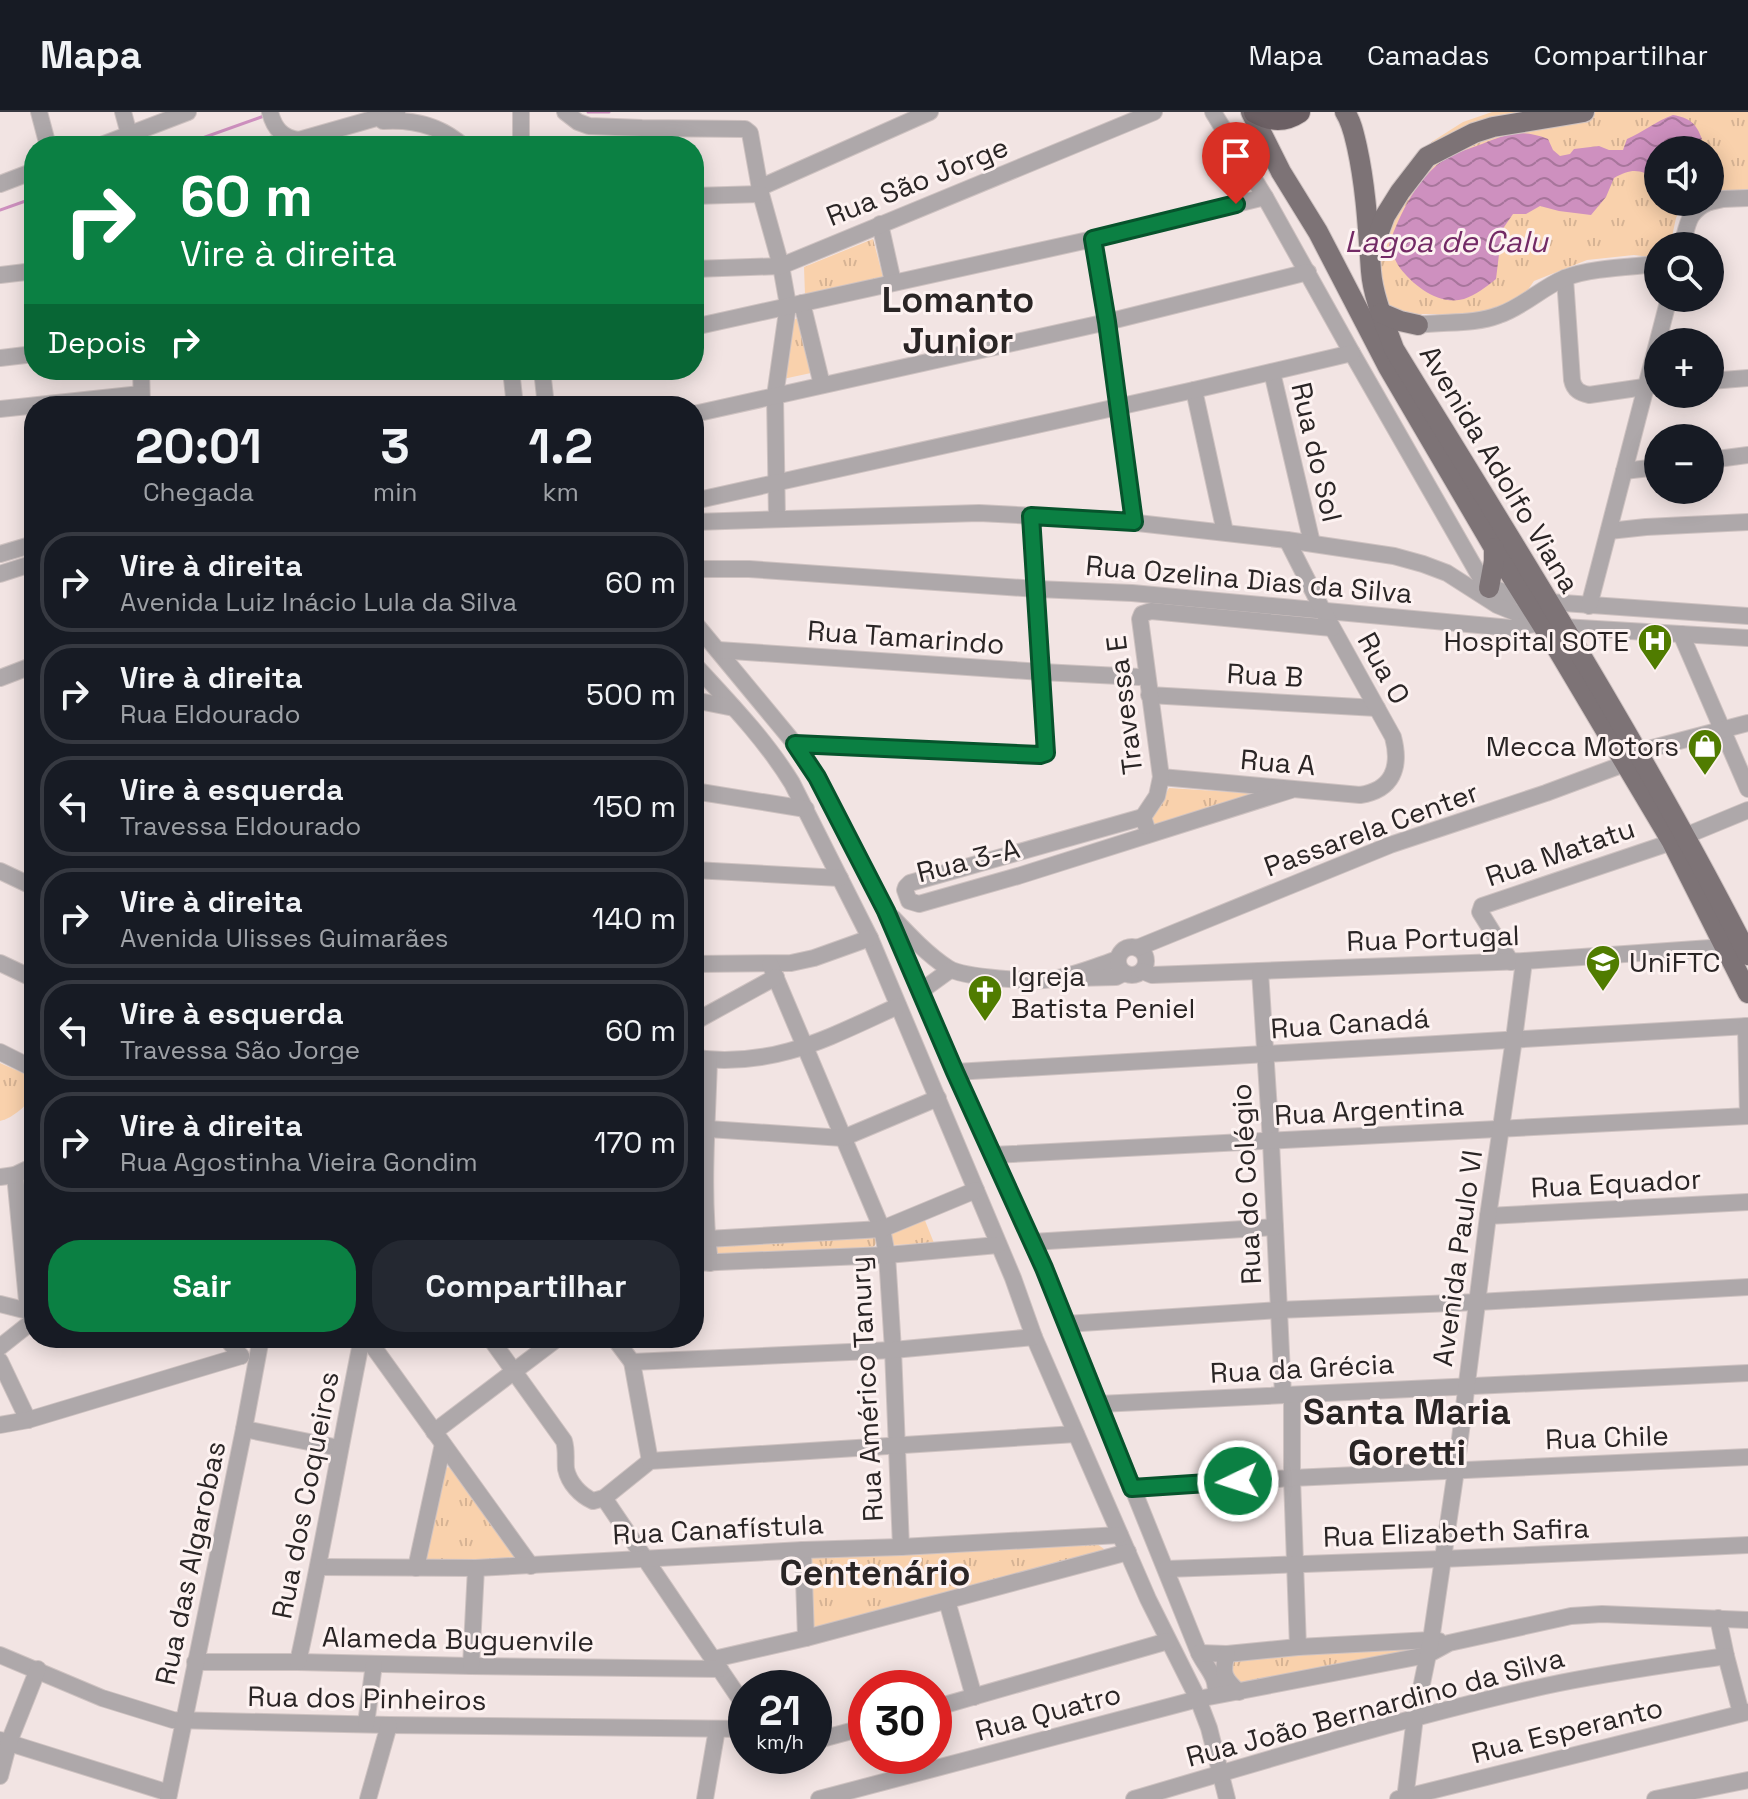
<!DOCTYPE html>
<html lang="pt">
<meta charset="utf-8">
<style>
body{margin:0;font-family:"Space Grotesk",sans-serif;background:#242831;color:#f1f3f6;height:100vh;display:flex;flex-direction:column;font-size:30px;white-space:nowrap}
*{box-sizing:border-box;margin:0}
p{font-size:26px;color:#9ea1a6}
.icon{flex:none;width:44px;height:44px;fill:none;stroke:currentColor;stroke-width:2;stroke-linecap:round;stroke-linejoin:round}
.map{position:relative;flex:1;overflow:hidden}
.side{position:absolute;left:24px;top:284px;width:680px;height:952px;display:flex;flex-direction:column;background:#171b24;border-radius:32px;box-shadow:0 4px 20px #0003}
.side>*{flex:none}
.guide{position:absolute;left:24px;top:24px;width:680px;height:244px;border-radius:32px;box-shadow:0 4px 20px #0003;background:#0b8043;color:#fff;overflow:hidden}
.buttons{position:absolute;left:1644px;top:24px;display:grid;gap:16px}
.buttons a{display:grid;place-items:center;width:80px;height:80px;border-radius:50%;background:#171b24;box-shadow:0 4px 20px #0003;font-size:40px}
.speed{position:absolute;left:728px;top:1558px;display:flex;gap:16px;font-size:40px;font-weight:700;text-align:center}
.speed>*{display:grid;place-content:center;width:104px;height:104px;border-radius:50%;background:#171b24;box-shadow:0 4px 20px #0003;line-height:1}
.speed small{font-size:20px;font-weight:400}
.speed .limit{border:12px solid #d22;background:#fff;color:#111}
.pin{position:absolute;display:grid;place-items:center;width:68px;height:68px;color:#fff;margin:-82px -34px;border-radius:50% 50% 50% 0;rotate:-45deg;box-shadow:0 0 8px #0007}
.pin .icon{rotate:45deg}
.me{position:absolute;width:88px;margin:-44px;rotate:266deg;stroke-linejoin:round;filter:drop-shadow(0 0 6px #0008)}
.turn{display:flex;align-items:center;gap:28px;height:168px;padding:0 24px;font-size:36px}
.turn .icon{width:104px;height:104px;stroke-width:2.5}
.turn b{display:block;font-size:56px;line-height:68px}
.then{display:flex;align-items:center;height:76px;padding:0 24px;background:#0003;gap:16px;font-size:30px}
.eta{display:flex;justify-content:space-evenly;align-items:center;height:136px;text-align:center}
.eta b{font-size:48px;font-weight:800;line-height:56px}
.button{display:flex;gap:16px;margin-top:auto;padding:16px 24px}
.button a{flex:1;height:92px;border-radius:32px;background:#0b8043;color:#fff;font-size:32px;font-weight:800;line-height:92px;text-align:center}
.button a+a{background:#242831;color:#f1f3f6}
ul{padding:0;list-style:none}
li{display:flex;align-items:center;gap:24px;height:100px;margin:0 16px 12px;padding:0 8px;border:4px solid #363941;border-radius:32px}
li div{flex:1}
li b{display:block;font-size:30px}
li em{font-style:normal}
header{display:flex;align-items:center;gap:48px;box-sizing:border-box;height:112px;padding:0 40px;background:#171b24;border-bottom:2px solid #363941}
header strong{font-size:38px}
nav{display:flex;gap:44px;margin-inline-start:auto;font-size:28px}
.map>svg:first-child{display:block}
.grass{fill:url(#grass-tufts)}
.water{fill:url(#water-waves)}
.lines{fill:none;stroke-linecap:round;stroke-linejoin:round}
.stream{stroke:#ce90bf;stroke-width:3}
.minor-casing{stroke:#cec2c1;stroke-width:18}
.major-casing{stroke:#cec2c1;stroke-width:22}
.highway-casing{stroke:#cec2c1;stroke-width:24}
.minor{stroke:#aea8aa;stroke-width:16}
.major{stroke:#7d7376;stroke-width:20}
.highway{stroke:#6c6064;stroke-width:22}
.route-casing{stroke:#07532c;stroke-width:20}
.route{stroke:#0b8043;stroke-width:14}
.labels{text-anchor:middle;dominant-baseline:central;stroke-width:6;stroke-linejoin:round;paint-order:stroke}
.street-label{font-size:28px;fill:#2a2525;stroke:#fdf2f1}
.poi-label{font-size:28px;fill:#2a2525;stroke:#fdf2f1;text-anchor:end}
.water-label{font-size:30px;font-style:italic;fill:#732a65;stroke:#fdf2f1}
.district-label{font-size:36px;font-weight:bold;fill:#2a2525;stroke:#fdf2f1}
</style>
<header>
<strong>Mapa</strong>
<nav><a>Mapa</a><a>Camadas</a><a>Compartilhar</a></nav>
</header>
<div class="map">
<svg width="1748" height="1687" viewBox="0 0 1748 1687">
<defs>
<pattern id="grass-tufts" width="24" height="20" patternUnits="userSpaceOnUse" patternTransform="scale(2)"><rect width="24" height="20" fill="#f9d1ac"/><path d="M3 7l-1-3M5 7V3M7 7l1-3M15 17l-1-3M17 17v-4M19 17l1-3" fill="none" stroke="#d6b394"/></pattern>
<pattern id="water-waves" width="16" height="10" patternUnits="userSpaceOnUse" patternTransform="scale(2)"><rect width="16" height="10" fill="#ce90bf"/><path d="M0 5q4-4 8 0t8 0" fill="none" stroke="#a7759b"/></pattern>
</defs>
<rect width="100%" height="100%" fill="#f2e4e3"/>
<!-- grass -->
<g class="grass">
<path d="M1492 0H1748V77L1710 81V38H1658V90H1684L1676 106 1670 134H1658V146L1634 143 1587 148 1534 169 1523 185 1512 194 1458 207 1435 202H1422L1406 207 1399 205 1380 183 1379 127 1420 40 1433 29 1463 10Z"/>
<path d="M873 127 883 165 805 183 804 155Z"/>
<path d="M799 206 811 261 783 267 792 208Z"/>
<path d="M1169 676 1262 682 1156 718 1152 706Z"/>
<path d="M0 951 34 966C34 967 34 978 34 979 30 992 13 1006 0 1009Z"/>
<path d="M924 1106 934 1131 893 1133 889 1123 893 1118Z"/>
<path d="M876 1124C877 1133 875 1135 867 1138L718 1144 714 1133Z"/>
<path d="M450 1355 517 1445 515 1450 426 1451 443 1356Z"/>
<path d="M1097 1432 1104 1437 1099 1442 813 1519 812 1444Z"/>
<path d="M1387 1537 1410 1538 1247 1576 1230 1566V1550L1235 1545Z"/>
</g>
<!-- water -->
<path class="water" d="M1673 3C1690 6 1696 11 1702 27L1693 38H1658V68C1640 57 1632 56 1614 66L1606 85 1591 103 1559 99 1540 94 1526 102H1513L1502 118 1496 167C1486 175 1476 183 1464 187 1439 194 1414 174 1400 156 1395 149 1392 140 1389 133 1399 103 1419 62 1447 46 1458 40 1471 36 1482 32 1509 21 1521 17 1548 27L1553 38 1560 44 1570 42 1574 37 1599 34 1609 38H1623L1627 27C1643 20 1656 9 1673 3Z"/>
<g class="lines">
<!-- stream -->
<g class="stream">
<path d="M588 0H609"/>
<path d="M180 34 264 4"/>
<path d="M0 98 34 86"/>
</g>
<!-- minor casing -->
<g class="minor-casing">
<g id="minor">
<path d="M39 0 48 34"/>
<path d="M123 0 129 22"/>
<path d="M270 0C274 16 282 26 299 28L397 0"/>
<path d="M521 0V34"/>
<path d="M565 0 578 10 589 14 642 16 745 17 750 21 761 82 781 154 788 193 775 284 777 407"/>
<path d="M1213 0 1265 85 1352 241 1491 484"/>
<path d="M383 9C413 7 440 13 463 34"/>
<path d="M99 34 188 0"/>
<path d="M267 34 291 27"/>
<path d="M0 72 34 59"/>
<path d="M759 76 930 0"/>
<path d="M694 84 761 82"/>
<path d="M1710 90 1723 87 1748 86"/>
<path d="M880 112 893 170"/>
<path d="M1093 127 1107 210 1134 410"/>
<path d="M1682 134C1688 112 1687 100 1709 90"/>
<path d="M694 157 781 154 1154 0"/>
<path d="M0 163 34 159"/>
<path d="M1565 166 1572 268C1574 278 1580 281 1589 283L1658 273"/>
<path d="M802 191 822 273"/>
<path d="M1418 213C1445 209 1473 213 1499 203 1523 195 1541 176 1565 166 1589 156 1631 155 1658 152"/>
<path d="M694 215 1093 127 1265 85"/>
<path d="M0 246 34 242"/>
<path d="M141 258 142 294"/>
<path d="M249 258H372"/>
<path d="M511 258 515 294"/>
<path d="M542 258 546 294"/>
<path d="M1272 260 1312 431"/>
<path d="M1710 269 1748 266"/>
<path d="M1194 278 1225 420"/>
<path d="M0 297 141 282"/>
<path d="M694 302 1107 210 1308 160"/>
<path d="M1710 348 1748 343"/>
<path d="M1624 359 1658 355"/>
<path d="M694 389 1194 278 1352 241"/>
<path d="M694 410 979 401 1111 408 1287 428 1394 444 1423 452 1447 461 1497 493 1541 511 1563 515 1748 526"/>
<path d="M1609 419 1646 415 1748 410"/>
<path d="M0 442 34 432"/>
<path d="M694 457H749L1037 477 1132 481 1511 516 1540 511"/>
<path d="M0 462 34 451"/>
<path d="M1481 472 1525 487 1549 490 1748 504"/>
<path d="M1589 494 1669 186"/>
<path d="M694 510 795 632 817 665 886 799 955 960 1044 1156 1199 1541C1206 1556 1219 1566 1215 1583"/>
<path d="M1681 522 1748 677"/>
<path d="M718 538 1042 560 1139 565"/>
<path d="M694 552C729 590 765 627 792 671L870 826 1013 1166 1034 1225 1148 1487 1198 1587 1209 1616 1227 1687"/>
<path d="M0 566 34 553"/>
<path d="M1149 583 1377 596"/>
<path d="M694 588 734 596"/>
<path d="M795 632 1040 643 1046 641 1031 404"/>
<path d="M1637 640 1748 611"/>
<path d="M1161 665 1360 683C1393 678 1401 655 1393 625L1322 497 1287 428"/>
<path d="M694 679 806 697"/>
<path d="M1143 705 910 771 906 775 905 778 909 789 919 792 1018 764 1291 678"/>
<path d="M1146 714 1143 705 1157 684 1161 665 1140 507 1142 502 1151 499 1332 516"/>
<path d="M1685 724 1748 698"/>
<path d="M694 758 840 766"/>
<path d="M0 759 34 775"/>
<path d="M893 806C909 823 928 843 948 856 964 866 1033 870 1052 867 1074 864 1097 854 1118 847"/>
<circle cx="1132" cy="849" r="14"/>
<path d="M1137 836 1390 733 1546 681 1624 652"/>
<path d="M1511 850 1480 800 1482 794 1672 730"/>
<path d="M0 851 34 867"/>
<path d="M694 852 791 851 814 846 870 826"/>
<path d="M770 852 882 1117 887 1143 893 1238 901 1435"/>
<path d="M1142 859 1152 863 1524 849 1725 835"/>
<path d="M1260 859 1271 1030 1283 1283"/>
<path d="M1075 866 1116 865 1124 861"/>
<path d="M921 879 950 858"/>
<path d="M694 910 776 865"/>
<path d="M0 940 34 957"/>
<path d="M694 946C776 956 827 926 898 894"/>
<path d="M709 948C707 1015 701 1084 710 1151"/>
<path d="M955 960 1748 914"/>
<path d="M694 1016 843 1026 938 986"/>
<path d="M992 1043 1748 1004 1746 914"/>
<path d="M15 1063 28 1199"/>
<path d="M0 1065 15 1063 34 1054"/>
<path d="M1488 1104 1748 1090"/>
<path d="M707 1127 882 1117 976 1078"/>
<path d="M1032 1130 1275 1115"/>
<path d="M694 1151 887 1143 998 1133"/>
<path d="M0 1192 28 1199 34 1205"/>
<path d="M1066 1212 1278 1198 1478 1190 1748 1175"/>
<path d="M226 1226 241 1244"/>
<path d="M367 1226 531 1454"/>
<path d="M490 1226 564 1329C567 1339 565 1347 566 1357 569 1371 580 1383 593 1389L604 1386 650 1349 1076 1322"/>
<path d="M614 1226 632 1250 650 1349"/>
<path d="M0 1235 34 1208"/>
<path d="M0 1249 28 1308"/>
<path d="M632 1250 893 1238 1034 1225"/>
<path d="M1292 1283V1366L1298 1535"/>
<path d="M1099 1292 1748 1261"/>
<path d="M0 1313 28 1308 241 1244"/>
<path d="M244 1317 339 1336"/>
<path d="M434 1320 558 1226"/>
<path d="M1132 1376 1292 1366 1748 1345"/>
<path d="M604 1386 746 1596"/>
<path d="M803 1438 806 1526"/>
<path d="M319 1455 476 1456 803 1438 901 1435 1120 1423"/>
<path d="M416 1456 443 1332"/>
<path d="M1166 1457 1442 1447 1748 1433"/>
<path d="M947 1489 974 1585"/>
<path d="M1718 1506 1726 1544 1741 1601"/>
<path d="M1199 1541 1227 1542 1298 1535 1431 1528 1439 1529"/>
<path d="M1227 1542C1221 1561 1224 1567 1239 1580"/>
<path d="M0 1543 102 1586 173 1608 389 1613 746 1617"/>
<path d="M714 1547 806 1526 1128 1440"/>
<path d="M195 1550H298L471 1554 720 1557"/>
<path d="M298 1550C322 1442 340 1334 362 1226"/>
<path d="M471 1554 476 1456"/>
<path d="M934 1596 1168 1529"/>
<path d="M366 1612 374 1552"/>
<path d="M0 1628 169 1681"/>
<path d="M814 1629 866 1615"/>
<path d="M0 1664 9 1630 38 1557"/>
<path d="M168 1687 244 1317 261 1226"/>
<path d="M368 1687 389 1613"/>
<path d="M705 1687 717 1617"/>
<path d="M819 1687 1198 1587 1427 1543 1449 1531 1571 1504 1602 1502 1748 1508"/>
<path d="M1134 1687C1270 1647 1406 1605 1545 1574 1605 1561 1665 1553 1726 1544"/>
<path d="M1398 1687 1748 1600"/>
<path d="M1405 1687 1415 1605 1431 1528 1456 1358 1488 1104 1514 927 1524 849"/>
<path d="M1655 1687 1748 1668"/>
</g>
</g>
<!-- major casing -->
<g class="major-casing">
<g id="major">
<path d="M1251 0 1281 60 1318 120 1388 255 1494 436 1556 535 1672 730 1748 881"/>
<path d="M1345 0C1352 11 1354 22 1357 35 1366 76 1368 117 1371 159 1373 185 1385 212 1394 237 1516 436 1642 635 1748 843"/>
<path d="M1373 136 1385 104 1400 80 1427 45 1474 21 1493 15 1584 0"/>
<path d="M1381 201 1400 209 1418 213"/>
<path d="M1489 476 1494 449V436"/>
</g>
</g>
<!-- highway casing -->
<g class="highway-casing">
<path id="highway" d="M1255 0C1269 8 1284 10 1299 0"/>
</g>
<!-- minor -->
<use href="#minor" class="minor"/>
<!-- major -->
<use href="#major" class="major"/>
<!-- highway -->
<use href="#highway" class="highway"/>
</g>
<g class="lines">
<!-- route casing -->
<g class="route-casing">
<path id="route" d="M1236 92 1093 127 1107 210 1134 410 1031 404 1046 641 1040 643 795 632 817 665 886 799 955 960 1044 1156 1132 1376 1238 1369"/>
</g>
<!-- route -->
<use href="#route" class="route"/>
</g>
<!-- icons -->
<defs>
<g id="hospital-pin" transform="scale(1.8)"><path d="M0 17L-7.5 6A9.5 9.5 0 1 1 7.5 6Z" fill="#507c00" stroke="#fdf2f1"/><path d="M-5-5h3v3.5h4V-5h3V5h-3V1.5h-4V5h-3Z" fill="#fff"/></g>
<g id="shop-pin" transform="scale(1.8)"><path d="M0 17L-7.5 6A9.5 9.5 0 1 1 7.5 6Z" fill="#507c00" stroke="#fdf2f1"/><path d="M-5-2.5h2.3a2.7 3.5 0 0 1 5.4 0H5L5.5 6h-11ZM-1.5-2.5h3a1.5 2.3 0 0 0-3 0Z" fill="#fff"/></g>
<g id="university-pin" transform="scale(1.8)"><path d="M0 17L-7.5 6A9.5 9.5 0 1 1 7.5 6Z" fill="#507c00" stroke="#fdf2f1"/><path d="M0-5L7-2L0 1L-7-2ZM-4 1L0 2.5L4 1V4Q0 6-4 4Z" fill="#fff"/></g>
<g id="church-pin" transform="scale(1.8)"><path d="M0 17L-7.5 6A9.5 9.5 0 1 1 7.5 6Z" fill="#507c00" stroke="#fdf2f1"/><path d="M-1.2-6h2.4v3.5h3.3v2.4h-3.3V6h-2.4V-.1h-3.3v-2.4h3.3Z" fill="#fff"/></g>
</defs>
<g fill-rule="evenodd">
<use href="#hospital-pin" x="1655" y="529"/>
<use href="#shop-pin" x="1705" y="634"/>
<use href="#university-pin" x="1603" y="850"/>
<use href="#church-pin" x="985" y="880"/>
</g>
<g class="labels">
<!-- street labels -->
<g class="street-label">
<text transform="translate(917 69) rotate(-22)">Rua São Jorge</text>
<text transform="translate(1317 340) rotate(77)">Rua do Sol</text>
<text transform="translate(1500 357) rotate(59)">Avenida Adolfo Viana</text>
<text transform="translate(1249 467) rotate(5)">Rua Ozelina Dias da Silva</text>
<text transform="translate(906 525) rotate(4)">Rua Tamarindo</text>
<text transform="translate(1384 556) rotate(61)">Rua O</text>
<text transform="translate(1265 563) rotate(3)">Rua B</text>
<text transform="translate(1124 593) rotate(-97)">Travessa E</text>
<text transform="translate(1278 650) rotate(5)">Rua A</text>
<text transform="translate(1371 717) rotate(-20)">Passarela Center</text>
<text transform="translate(1560 740) rotate(-19)">Rua Matatu</text>
<text transform="translate(968 748) rotate(-14)">Rua 3-A</text>
<text transform="translate(1433 826) rotate(-2)">Rua Portugal</text>
<text transform="translate(1350 911) rotate(-4)">Rua Canadá</text>
<text transform="translate(1369 998) rotate(-3)">Rua Argentina</text>
<text transform="translate(1616 1071) rotate(-3)">Rua Equador</text>
<text transform="translate(1246 1072) rotate(-93)">Rua do Colégio</text>
<text transform="translate(1457 1146) rotate(-82)">Avenida Paulo VI</text>
<text transform="translate(1302 1256) rotate(-3)">Rua da Grécia</text>
<text transform="translate(866 1277) rotate(-93)">Rua Américo Tanury</text>
<text transform="translate(1607 1325) rotate(-2)">Rua Chile</text>
<text transform="translate(305 1383) rotate(-79)">Rua dos Coqueiros</text>
<text transform="translate(718 1417) rotate(-3)">Rua Canafístula</text>
<text transform="translate(1456 1420) rotate(-2)">Rua Elizabeth Safira</text>
<text transform="translate(190 1451) rotate(-78)">Rua das Algarobas</text>
<text transform="translate(458 1527) rotate(1)">Alameda Buguenvile</text>
<text transform="translate(367 1586) rotate(1)">Rua dos Pinheiros</text>
<text transform="translate(1375 1595) rotate(-15)">Rua João Bernardino da Silva</text>
<text transform="translate(1048 1600) rotate(-15)">Rua Quatro</text>
<text transform="translate(1567 1618) rotate(-14)">Rua Esperanto</text>
</g>
<!-- poi labels -->
<g class="poi-label">
<text x="1629" y="529">Hospital SOTE</text>
<text x="1679" y="634">Mecca Motors</text>
<text x="1629" y="850" text-anchor="start">UniFTC</text>
<text x="1011" y="864" text-anchor="start">Igreja<tspan x="1011" dy="32">Batista Peniel</tspan></text>
</g>
<!-- water labels -->
<g class="water-label">
<text x="1446" y="129">Lagoa de Calu</text>
</g>
<!-- district labels -->
<g class="district-label">
<text x="958" y="188">Lomanto<tspan x="958" dy="41">Junior</tspan></text>
<text x="1407" y="1300">Santa Maria<tspan x="1407" dy="41">Goretti</tspan></text>
<text x="875" y="1461">Centenário</text>
</g>
</g>
</svg>
<div class="buttons">
<a><svg class="icon" aria-label="sound" viewBox="0 0 24 24"><path d="M4 9h4l5-4v14l-5-4H4zM17 9q2 3 0 6"/></svg></a>
<a><svg class="icon" aria-label="search" viewBox="0 0 24 24"><circle cx="10" cy="10" r="6"/><path d="M15 15l6 6"/></svg></a>
<a>+</a>
<a>−</a>
</div>
<div class="speed"><div>21<small>km/h</small></div><div class="limit">30</div></div>
<div class="pin" style="left:1236px;top:92px;background:#d93025"><svg class="icon" aria-label="arrive" viewBox="0 0 24 24"><path d="M6 21V4h12l-3 4 3 4H6"/></svg></div>
<svg class="me" style="left:1238px;top:1369px" viewBox="-20 -20 40 40"><circle r="17" fill="#0b8043" stroke="#fff" stroke-width="3"/><path d="M0-11L8 9 0 5-8 9z" fill="#fff"/></svg>
<div class="guide">
<div class="turn"><svg class="icon" aria-label="right" viewBox="0 0 24 24"><path d="M7 20v-9h11M14 6l5 5-5 5"/></svg><div><b>60 m</b>Vire à direita</div></div>
<div class="then">Depois<svg class="icon" aria-label="right" viewBox="0 0 24 24"><path d="M7 20v-9h11M14 6l5 5-5 5"/></svg></div>
</div>
<section class="side">
<div class="eta">
<div><b>20:01</b><p>Chegada</p></div>
<div><b>3</b><p>min</p></div>
<div><b>1.2</b><p>km</p></div>
</div>
<ul>
<li><svg class="icon" aria-label="right" viewBox="0 0 24 24"><path d="M7 20v-9h11M14 6l5 5-5 5"/></svg><div><b>Vire à direita</b><p>Avenida Luiz Inácio Lula da Silva</p></div><em>60 m</em></li>
<li><svg class="icon" aria-label="right" viewBox="0 0 24 24"><path d="M7 20v-9h11M14 6l5 5-5 5"/></svg><div><b>Vire à direita</b><p>Rua Eldourado</p></div><em>500 m</em></li>
<li><svg class="icon" aria-label="left" viewBox="0 0 24 24"><path d="M17 20v-9H6M10 6l-5 5 5 5"/></svg><div><b>Vire à esquerda</b><p>Travessa Eldourado</p></div><em>150 m</em></li>
<li><svg class="icon" aria-label="right" viewBox="0 0 24 24"><path d="M7 20v-9h11M14 6l5 5-5 5"/></svg><div><b>Vire à direita</b><p>Avenida Ulisses Guimarães</p></div><em>140 m</em></li>
<li><svg class="icon" aria-label="left" viewBox="0 0 24 24"><path d="M17 20v-9H6M10 6l-5 5 5 5"/></svg><div><b>Vire à esquerda</b><p>Travessa São Jorge</p></div><em>60 m</em></li>
<li><svg class="icon" aria-label="right" viewBox="0 0 24 24"><path d="M7 20v-9h11M14 6l5 5-5 5"/></svg><div><b>Vire à direita</b><p>Rua Agostinha Vieira Gondim</p></div><em>170 m</em></li>
</ul>
<div class="button"><a>Sair</a><a>Compartilhar</a></div>
</section>
</div>
